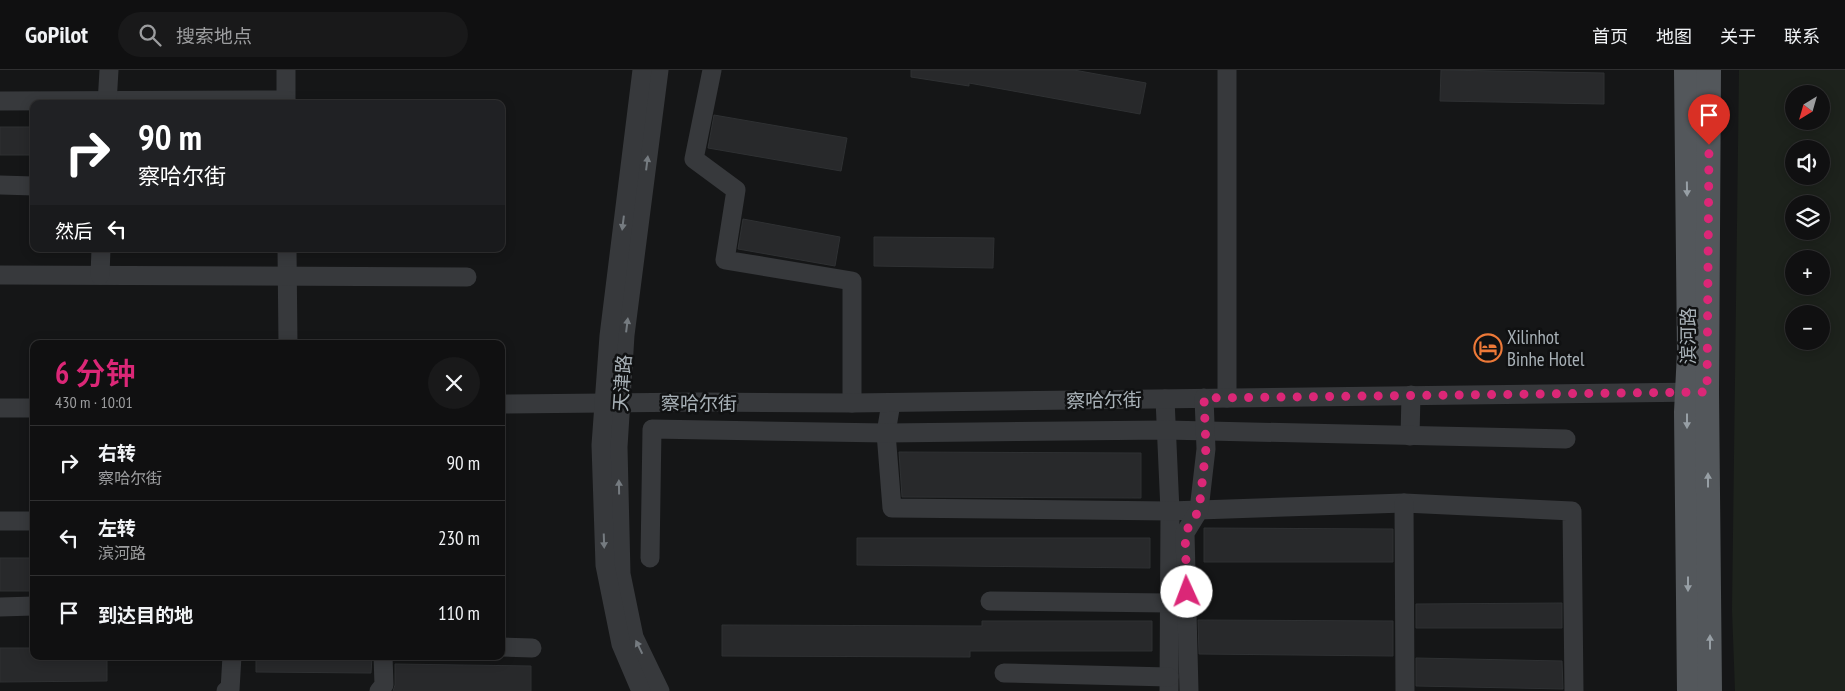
<!DOCTYPE html>
<html lang="zh">
<meta charset="utf-8">
<style>
body{margin:0;font-family:"PT Sans Narrow","Noto Sans SC",sans-serif;background:#19191a;color:#f1f3f6;height:100vh;display:flex;flex-direction:column;font-size:19px;white-space:nowrap}
*{box-sizing:border-box;margin:0}
p{font-size:16px;color:#9c9d9f}
.icon{flex:none;width:28px;height:28px;fill:none;stroke:currentColor;stroke-width:2;stroke-linecap:round;stroke-linejoin:round}
.map{position:relative;flex:1;overflow:hidden}
.panel{position:absolute;left:30px;top:270px;width:475px;height:320px;display:flex;flex-direction:column;background:#101011;border-radius:10px;box-shadow:0 2px 12px #0003,0 0 0 1px #303031}
.panel>*{flex:none}
.hud{position:absolute;left:30px;top:30px;width:475px;height:152px;border-radius:10px;box-shadow:0 2px 12px #0003,0 0 0 1px #303031;background:#202124;color:#fff;overflow:hidden}
.needle{width:32px;rotate:217deg}
.fabs{position:absolute;left:1785px;top:15px;display:grid;gap:10px}
.fabs a{display:grid;place-items:center;width:45px;height:45px;border-radius:50%;background:#101011;box-shadow:0 2px 12px #0003,0 0 0 1px #303031;font-size:25px}
.pin{position:absolute;display:grid;place-items:center;width:42px;height:42px;color:#fff;margin:-51px -21px;border-radius:50% 50% 50% 0;rotate:-45deg;box-shadow:0 0 5px #0007}
.pin .icon{rotate:45deg}
.me{position:absolute;width:55px;margin:-28px;rotate:358deg;stroke-linejoin:round;filter:drop-shadow(0 0 4px #0008)}
.turn{display:flex;align-items:center;gap:18px;height:105px;padding:0 25px;font-size:22px}
.turn .icon{width:65px;height:65px;stroke-width:2.5}
.turn b{display:block;font-size:35px;line-height:42px}
.then{display:flex;align-items:center;height:48px;padding:0 25px;background:#0003;gap:10px;font-size:19px}
.round{display:grid;place-items:center;flex:none;width:52px;height:52px;border-radius:26px;background:#19191a}
.summary{display:flex;align-items:center;justify-content:space-between;height:85px;padding:0 25px}
h1{font-size:30px;font-weight:600;line-height:38px;color:#db2777}
ul{padding:0;list-style:none}
li{display:flex;align-items:center;gap:15px;height:75px;padding:0 25px;border-top:1px solid #303031}
li div{flex:1}
li b{display:block;font-size:19px}
li em{font-style:normal}
header{display:flex;align-items:center;gap:30px;box-sizing:border-box;height:70px;padding:0 25px;background:#101011;border-bottom:1px solid #303031}
header strong{font-size:24px}
nav{display:flex;gap:28px;margin-inline-start:auto;font-size:18px}
.search{width:350px;height:45px;background:#19191a;display:flex;align-items:center;gap:12px;box-sizing:border-box;padding:0 18px;border-radius:28px;color:#9c9d9f;font-size:19px}
.map>svg:first-child{display:block}
.green{fill:#1d221c;fill-rule:evenodd}
.building{fill:#28292b;stroke:#2f3133}
.lines{fill:none;stroke-linecap:round;stroke-linejoin:round}
.minor{stroke:#37393c;stroke-width:19}
.major{stroke:#53575b;stroke-width:24}
.oneway{fill:#757b80}
.oneway2{fill:#979fa5}
.route{stroke:#db2777;stroke-width:9;stroke-dasharray:0 16.2}
.labels{text-anchor:middle;dominant-baseline:central;stroke-width:5;stroke-linejoin:round;paint-order:stroke}
.street-label{font-size:19px;fill:#a8b1b7;stroke:#101112}
.poi-label{font-size:19px;fill:#a8b1b7;stroke:#101112;text-anchor:start}
</style>
<header>
<strong>GoPilot</strong>
<div class="search"><svg class="icon" aria-label="search" viewBox="0 0 24 24"><circle cx="10" cy="10" r="6"/><path d="M15 15l6 6"/></svg>搜索地点</div>
<nav><a>首页</a><a>地图</a><a>关于</a><a>联系</a></nav>
</header>
<div class="map">
<svg width="1845" height="621" viewBox="0 0 1845 621">
<rect width="100%" height="100%" fill="#151617"/>
<!-- green -->
<path class="green" d="M1739 0H1845V621H1735L1732 540ZM1794 24H1821V51H1794ZM1794 79H1821V106H1794ZM1794 134H1821V161H1794ZM1794 189H1821V216H1794ZM1794 244H1821V271H1794Z"/>
<!-- building -->
<g class="building">
<path d="M911 0H1074L1146 13 1140 44 969 13V16L911 7Z"/>
<path d="M1441 0 1604 3V34L1440 31Z"/>
<path d="M714 45 847 68 841 101 708 78Z"/>
<rect x="0" y="57" width="34" height="28"/>
<path d="M743 149 840 167 835 196 738 179Z"/>
<path d="M874 167 994 168 993 198 874 196Z"/>
<path d="M899 382 1141 383V428L902 427Z"/>
<path d="M1204 458 1393 459V492H1204Z"/>
<path d="M857 468H1150V498L857 495Z"/>
<rect x="0" y="488" width="34" height="33"/>
<path d="M1562 533V558H1416V534Z"/>
<path d="M1198 550 1393 551V586L1199 584Z"/>
<path d="M982 551H1152V581H970V587L722 586V555L982 556Z"/>
<path d="M0 578H34V586H107V611L0 612Z"/>
<path d="M256 586H372L371 603 256 602Z"/>
<path d="M1416 588 1562 591 1563 619 1416 616Z"/>
<path d="M395 594 531 596V621H393L395 615Z"/>
</g>
<g class="lines">
<!-- minor -->
<g class="minor">
<path d="M286 0V34"/>
<path d="M659 0 625 265 618 377 621 504 634 567 660 621"/>
<path d="M712 0 694 89 736 120 725 190 852 211V333"/>
<path d="M1227 0V328"/>
<path d="M0 31 286 30"/>
<path d="M107 34 109 0"/>
<path d="M0 115 34 116"/>
<path d="M287 179 288 274"/>
<path d="M0 205 467 207"/>
<path d="M100 205 101 179"/>
<path d="M1165 329 1170 441 1169 621"/>
<path d="M891 333 886 363 892 438 1170 441 1404 433 1572 441 1574 621"/>
<path d="M501 334 700 332 852 333 1700 322"/>
<path d="M0 338H34"/>
<path d="M1410 366 1411 325"/>
<path d="M1404 433 1405 621"/>
<path d="M0 451H34"/>
<path d="M650 488 652 359 886 363 1166 360 1566 369"/>
<path d="M990 531 1169 533"/>
<path d="M0 537 34 536"/>
<path d="M501 577 532 578"/>
<path d="M1004 603 1169 607"/>
<path d="M226 621 230 620 232 586"/>
<path d="M379 621 384 615 383 586"/>
<path d="M641 621 621 574 605 495 601 375 609 266 642 0"/>
<path d="M1189 621 1185 463 1199 440 1206 379 1204 328"/>
</g>
<!-- major -->
<g class="major">
<path d="M1686 0 1689 282 1686 342 1689 621"/>
<path d="M1709 0 1707 322 1710 621"/>
</g>
</g>
<!-- one-way arrows -->
<defs><path id="oneway-solid" d="M-6-.8H1V-3.2L6.5 0L1 3.2V.8H-6Z" transform="scale(1.25)"/></defs>
<g class="oneway">
<use href="#oneway-solid" transform="translate(647 93) rotate(-83)"/>
<use href="#oneway-solid" transform="translate(623 153) rotate(97)"/>
<use href="#oneway-solid" transform="translate(627 255) rotate(-83)"/>
<use href="#oneway-solid" transform="translate(619 417) rotate(-91)"/>
<use href="#oneway-solid" transform="translate(604 471) rotate(88)"/>
<use href="#oneway-solid" transform="translate(639 577) rotate(-116)"/>
</g>
<g class="oneway2">
<use href="#oneway-solid" transform="translate(1687 119) rotate(89)"/>
<use href="#oneway-solid" transform="translate(1687 351) rotate(90)"/>
<use href="#oneway-solid" transform="translate(1708 410) rotate(-90)"/>
<use href="#oneway-solid" transform="translate(1688 514) rotate(90)"/>
<use href="#oneway-solid" transform="translate(1710 572) rotate(-90)"/>
</g>
<g class="lines">
<!-- route -->
<path class="route" d="M1187 522 1185 463 1199 440 1206 378 1204 328 1707 322 1709 75"/>
</g>
<!-- icons -->
<defs>
<g id="hotel-ring" transform="scale(1.4375)"><circle r="9.5" fill="#101112" stroke="#ed7938" stroke-width="1.5"/><path d="M-6-4.5h1.5V1H6V5H4.5V3h-9V5H-6ZM-4 0a1.8 1.8 0 1 1 3.6 0ZM.5 0V-2.5h3Q6-2.5 6 0Z" fill="#ed7938"/></g>
</defs>
<g fill-rule="evenodd">
<use href="#hotel-ring" x="1488" y="278"/>
</g>
<g class="labels">
<!-- street labels -->
<g class="street-label">
<text transform="translate(1688 266) rotate(-90)">滨河路</text>
<text transform="translate(622 313) rotate(-86)">天津路</text>
<text transform="translate(1104 330) rotate(-1)">察哈尔街</text>
<text x="699" y="333">察哈尔街</text>
</g>
<!-- poi labels -->
<g class="poi-label">
<text x="1507" y="267">Xilinhot<tspan x="1507" dy="22">Binhe Hotel</tspan></text>
</g>
</g>
</svg>
<div class="fabs">
<a><svg class="needle" viewBox="-14 -14 28 28"><path d="M0-13l5 13h-10z" fill="#e53935"/><path d="M0 13l5-13h-10z" fill="#9c9d9f"/></svg></a>
<a><svg class="icon" aria-label="sound" viewBox="0 0 24 24"><path d="M4 9h4l5-4v14l-5-4H4zM17 9q2 3 0 6"/></svg></a>
<a><svg class="icon" aria-label="layers" viewBox="0 0 24 24"><path d="M12 4l9 5-9 5-9-5zM3 14l9 5 9-5"/></svg></a>
<a>+</a>
<a>−</a>
</div>
<div class="pin" style="left:1709px;top:75px;background:#d93025"><svg class="icon" aria-label="arrive" viewBox="0 0 24 24"><path d="M6 21V4h12l-3 4 3 4H6"/></svg></div>
<svg class="me" style="left:1187px;top:522px" viewBox="-20 -20 40 40"><circle r="19" fill="#fff"/><path d="M0-13L10 11 0 6-10 11z" fill="#db2777"/></svg>
<div class="hud">
<div class="turn"><svg class="icon" aria-label="right" viewBox="0 0 24 24"><path d="M7 20v-9h11M14 6l5 5-5 5"/></svg><div><b>90 m</b>察哈尔街</div></div>
<div class="then">然后<svg class="icon" aria-label="left" viewBox="0 0 24 24"><path d="M17 20v-9H6M10 6l-5 5 5 5"/></svg></div>
</div>
<section class="panel">
<div class="summary"><div><h1>6 分钟</h1><p>430 m · 10:01</p></div><a class="round"><svg class="icon" aria-label="close" viewBox="0 0 24 24"><path d="M6 6l12 12M18 6L6 18"/></svg></a></div>
<ul>
<li><svg class="icon" aria-label="right" viewBox="0 0 24 24"><path d="M7 20v-9h11M14 6l5 5-5 5"/></svg><div><b>右转</b><p>察哈尔街</p></div><em>90 m</em></li>
<li><svg class="icon" aria-label="left" viewBox="0 0 24 24"><path d="M17 20v-9H6M10 6l-5 5 5 5"/></svg><div><b>左转</b><p>滨河路</p></div><em>230 m</em></li>
<li><svg class="icon" aria-label="arrive" viewBox="0 0 24 24"><path d="M6 21V4h12l-3 4 3 4H6"/></svg><div><b>到达目的地</b></div><em>110 m</em></li>
</ul>
</section>
</div>
